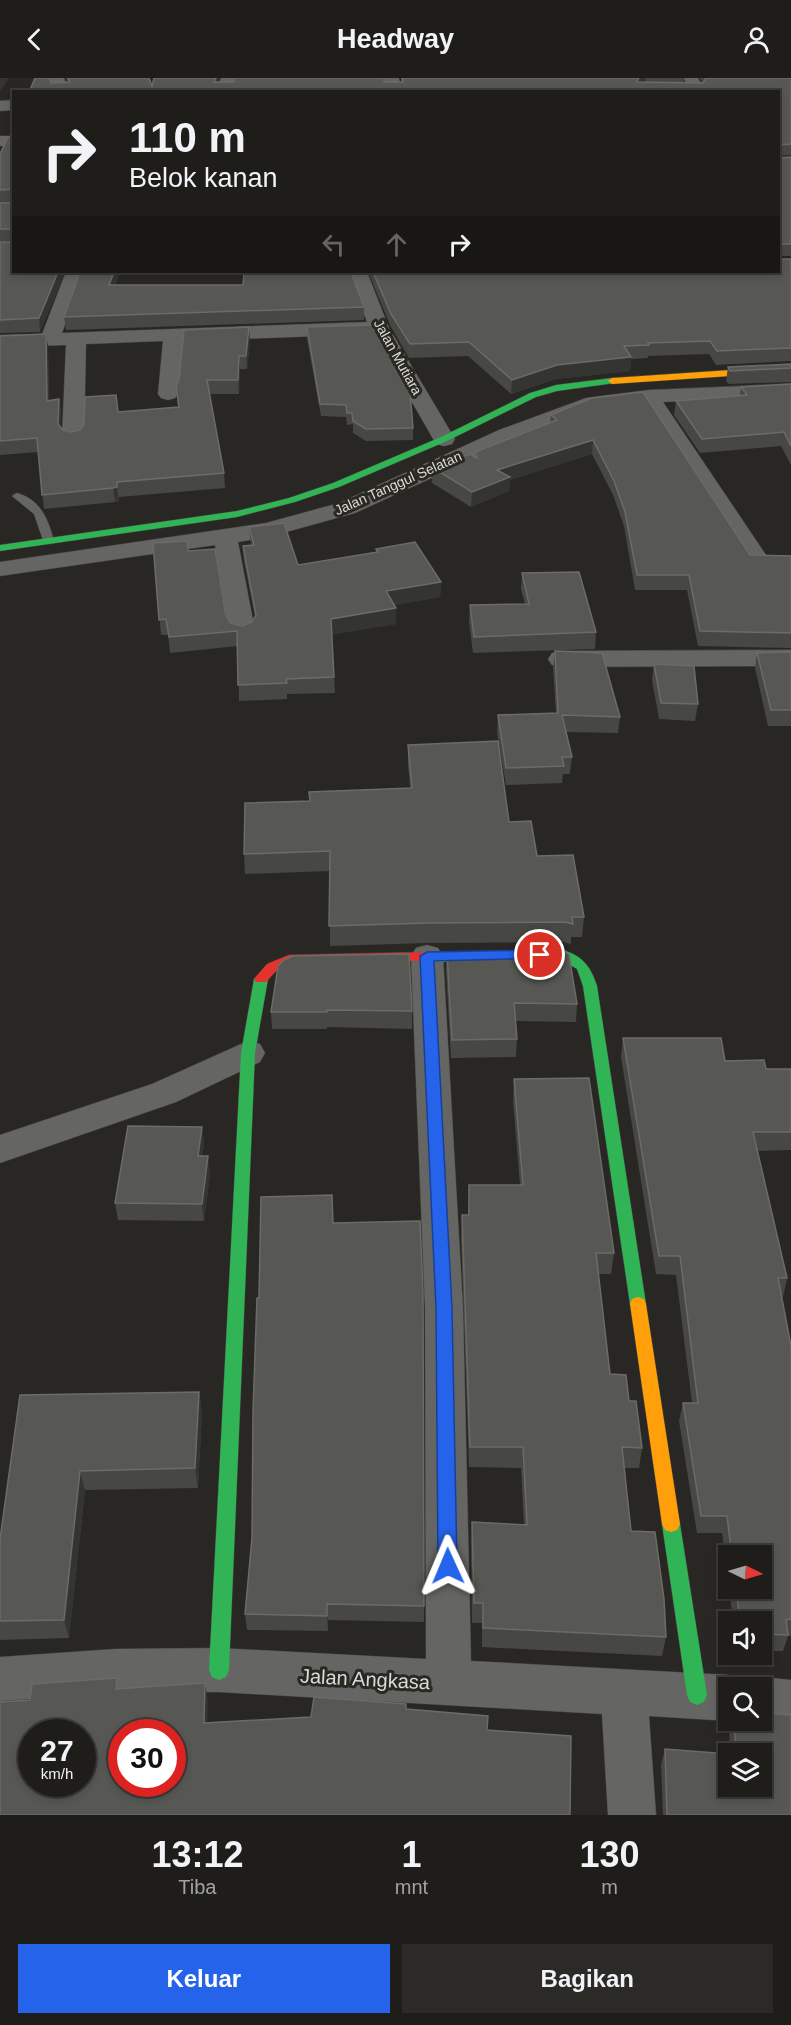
<!DOCTYPE html>
<html lang="id">
<style>
body{margin:0;font-family:Helvetica,sans-serif;background:#2b2a27;color:#f1f3f6;height:100vh;display:flex;flex-direction:column;font-size:22px;white-space:nowrap}
*{box-sizing:border-box;margin:0}
p{font-size:20px;color:#a1a2a2}
.icon{flex:none;width:33px;height:33px;fill:none;stroke:currentColor;stroke-width:2;stroke-linecap:round;stroke-linejoin:round}
.map{position:relative;height:1737px;overflow:hidden}
.side{display:flex;flex-direction:column;background:#1e1d1a;flex:1}
.side>*{flex:none}
.hud{position:absolute;left:12px;top:12px;width:768px;height:183px;border-radius:0px;box-shadow:0 3px 9px #0003,0 0 0 2px #3c3b39;background:#1e1d1a;color:#f1f3f6;overflow:hidden}
.needle{width:39px;rotate:95deg}
.fabs{position:absolute;left:718px;top:1467px;display:grid;gap:12px}
.fabs a{display:grid;place-items:center;width:54px;height:54px;border-radius:0px;background:#1e1d1a;box-shadow:0 3px 9px #0003,0 0 0 2px #3c3b39;font-size:30px}
.speed{position:absolute;left:18px;top:1641px;display:flex;gap:12px;font-size:30px;font-weight:700;text-align:center}
.speed>*{display:grid;place-content:center;width:78px;height:78px;border-radius:50%;background:#1e1d1a;box-shadow:0 3px 9px #0003,0 0 0 2px #3c3b39;line-height:1}
.speed small{font-size:15px;font-weight:400}
.speed .limit{border:9px solid #d22;background:#fff;color:#111}
.pin{position:absolute;display:grid;place-items:center;width:51px;height:51px;color:#fff;margin:-26px;border:3px solid #fff;border-radius:50%;box-shadow:0 2px 6px #0007}
.me{position:absolute;width:66px;margin:-33px;rotate:359deg;stroke-linejoin:round;filter:drop-shadow(0 0 4px #0008)}
.turn{display:flex;align-items:center;gap:21px;height:126px;padding:0 18px;font-size:27px}
.turn .icon{width:78px;height:78px;stroke-width:2.5}
.turn b{display:block;font-size:42px;line-height:51px}
.lanes{display:flex;align-items:center;height:57px;padding:0 18px;background:#0003;justify-content:center;gap:30px;direction:ltr}
.lanes .off{opacity:.35}
.eta{display:flex;justify-content:space-evenly;align-items:center;height:102px;text-align:center}
.eta b{font-size:36px;font-weight:600;line-height:42px}
.action{display:flex;gap:12px;margin-top:auto;padding:12px 18px}
.action a{flex:1;height:69px;border-radius:0px;background:#2563eb;color:#fff;font-size:24px;font-weight:600;line-height:69px;text-align:center}
.action a+a{background:#2b2a27;color:#f1f3f6}
header{display:flex;justify-content:space-between;align-items:center;height:78px;padding:0 18px;background:#1e1d1a;font-size:27px;font-weight:600}
.map>svg:first-child{display:block}
.lines{fill:none;stroke-linecap:round;stroke-linejoin:round}
.lane-casing{stroke:#454441;stroke-width:1}
.street-casing{stroke:#454441;stroke-width:1}
.fast-casing{stroke:#454441;stroke-width:1}
.slow-casing{stroke:#454441;stroke-width:1}
.jam-casing{stroke:#454441;stroke-width:1}
.lane{fill:#656563;fill-rule:evenodd}
.street{fill:#656563;fill-rule:evenodd}
.fast{fill:#30b455;fill-rule:evenodd}
.slow{fill:#ff9f0a;fill-rule:evenodd}
.jam{fill:#e5322d;fill-rule:evenodd}
.wall{fill:#474744}
.shaded-wall{fill:#343430}
.building{fill:#575754;stroke:#6c6b68;stroke-width:1.5;fill-rule:evenodd}
.route{fill:#2563eb;stroke:#184099;stroke-width:1.5}
.labels{text-anchor:middle;dominant-baseline:central;stroke-width:6;stroke-linejoin:round;paint-order:stroke}
.far-street-label{font-size:14px;fill:#dbdad6;stroke:#292822}
.near-street-label{font-size:20px;fill:#dbdad6;stroke:#292822}
</style>
<header><svg class="icon" aria-label="back" viewBox="0 0 24 24"><path d="M15 5l-7 7 7 7"/></svg>Headway<svg class="icon" aria-label="person" viewBox="0 0 24 24"><circle cx="12" cy="8" r="4"/><path d="M4 21q1-7 8-7t8 7"/></svg></header>
<div class="map">
<svg width="791" height="1737" viewBox="0 0 791 1737">
<rect width="100%" height="100%" fill="#282723"/>
<g class="lines">
<!-- lane casing -->
<g class="lane-casing">
<path id="lane" d="M17 415C41 422 48 441 54 463L52 465H44L34 436 12 418Z"/>
</g>
<!-- street casing -->
<g class="street-casing">
<g id="street">
<path d="M50 0H64L69 14H54Z"/>
<path d="M221 0H235L233 14H217Z"/>
<path d="M385 0H399L401 14H386Z"/>
<path d="M684 0H698L704 11 702 14H638L645 9 687 7Z"/>
<path d="M14 22V32L0 33V23Z"/>
<rect x="0" y="58" width="14" height="10"/>
<path d="M66 194H84L62 255 367 244 349 194H367L389 250 455 361 452 366 444 368 436 366 373 256 183 263 178 316 175 320 168 322 161 320 158 316 163 263 86 266 84 359 81 364 73 366 65 364 62 359 66 267 0 269V257L42 256Z"/>
<path d="M791 306V318L663 324 770 483 767 488 758 490 749 488 643 325 590 332 515 362 355 435 268 459 238 464 255 553 251 558 242 561 233 558 229 553 215 467 0 498V484L266 445 339 425 499 352 586 320 649 312Z"/>
<path d="M791 572V588L561 589 552 587 548 581 552 575 561 573Z"/>
<path d="M427 867 438 870 443 878 463 1230 471 1583 729 1597 746 1606 762 1599 791 1602V1648L757 1642H762V1610H729V1643L649 1638 656 1737H608L602 1636 219 1614 115 1615 0 1623V1579L115 1571 219 1570 426 1581 425 1230 411 878 416 870Z"/>
<path d="M248 963 260 966 265 975 260 984 176 1024 0 1085V1057L152 1006Z"/>
</g>
</g>
<!-- fast casing -->
<g class="fast-casing">
<g id="fast">
<path d="M612 300 615 301V305L557 313 536 319 447 363 339 409 295 424 237 439 0 473V467L237 433 289 420 333 405 441 359 530 315 556 307Z"/>
<path d="M563 872C583 878 591 889 597 908L646 1226 644 1231 638 1233 632 1231 630 1226 583 908 577 891 562 882 433 884 426 879 433 874Z"/>
<path d="M261 896 268 901 255 975 229 1592 226 1599 219 1602 212 1599 209 1592 241 975 254 901Z"/>
<path d="M671 1438 677 1440 680 1446 707 1617 704 1624 697 1627 690 1624 687 1617 662 1446 665 1440Z"/>
</g>
</g>
<!-- slow casing -->
<g class="slow-casing">
<g id="slow">
<path d="M791 288V294L612 306 608 303 612 300Z"/>
<path d="M638 1219 644 1221 646 1226 680 1446 677 1452 671 1454 665 1452 662 1446 630 1226 632 1221Z"/>
</g>
</g>
<!-- jam casing -->
<g class="jam-casing">
<path id="jam" d="M433 874 438 876 440 879 438 882 291 887 277 892 266 904H256L254 901 267 886 289 877Z"/>
</g>
<!-- lane -->
<use href="#lane" class="lane"/>
<!-- street -->
<use href="#street" class="street"/>
<!-- fast -->
<use href="#fast" class="fast"/>
<!-- slow -->
<use href="#slow" class="slow"/>
<!-- jam -->
<use href="#jam" class="jam"/>
</g>
<!-- wall -->
<g class="wall">
<path d="M66 0H149L152 8 154 0H219L218 4H401V0H684V5H703L699 0H791V77L778 78V14H29L51 5 67 4Z"/>
<path d="M14 58V123L0 124V76Z"/>
<path d="M791 79V178H778V80Z"/>
<path d="M14 124V163H0V125Z"/>
<path d="M0 164 14 194H65L40 254 0 255Z"/>
<path d="M791 181V283L716 287 709 276 648 278V280L631 281 630 293 556 301 511 316 468 278 409 280 391 249 368 194H778Z"/>
<path d="M80 194H120L115 207 364 229V242L66 252 64 239Z"/>
<path d="M307 249 413 350V362L366 363 353 355V346L347 347 346 339 321 338 307 261Z"/>
<path d="M46 256 48 270 49 322 59 321 61 335 60 349 63 352 71 354 80 352 118 334 178 329 176 308 250 263 247 291H240L239 316H209L224 395 225 410 119 419V423L115 424 44 431 38 374 0 377V258Z"/>
<path d="M791 286V304L729 306 726 303 728 289Z"/>
<path d="M791 306V387L781 368 700 375 674 337 676 323 740 318 741 309Z"/>
<path d="M592 320 750 477 791 478V570L698 568 687 512H635L624 448 613 417 592 376 510 402 509 413 471 429 432 405 433 390 475 379V374L550 345 551 337Z"/>
<path d="M249 449 298 487 376 475V471L441 504 440 519 394 527 396 546 332 556 335 615 287 616V621L239 623 238 568 170 575 168 557H161L153 465 188 473 226 538 231 545 242 548 252 544 255 539 244 483 243 468 251 467Z"/>
<path d="M522 495 596 554 595 571 473 575 469 543 470 527 525 526 521 511Z"/>
<path d="M555 573 620 639 618 655 566 654 572 679 570 696H563L562 705 506 707 497 654 498 637 556 635 553 590Z"/>
<path d="M791 574V648H768L755 590 757 575Z"/>
<path d="M654 586 698 626 695 643 659 641 652 602Z"/>
<path d="M408 667 509 744 537 778 584 839 582 859H571V866L563 864 426 865 330 868V793L245 796 244 776 410 710 408 687Z"/>
<path d="M447 875 577 926 576 944 515 943 517 961 516 979 451 980 446 892Z"/>
<path d="M278 888 412 933V951L327 949V951H272L271 934Z"/>
<path d="M623 960 766 991H791V1072L757 1073 787 1200 783 1219H782L791 1268V1558H788L783 1573H762V1544H733L729 1510H762V1478H729V1510L722 1455H697L679 1343 683 1325H692L676 1197 656 1196 621 979Z"/>
<path d="M514 1001 614 1175 611 1196H598L610 1296 629 1323 642 1370 639 1390H624L631 1453 666 1559 662 1578 482 1569V1545H472L471 1464 472 1444 524 1447 521 1390 469 1389 461 1159 462 1137H468L469 1107H520L513 1023Z"/>
<path d="M202 1049 204 1066 202 1078 210 1096 204 1143 118 1142 115 1125Z"/>
<path d="M333 1145 424 1528V1544L328 1542V1553L247 1552 245 1536 252 1460 259 1220Z"/>
<path d="M199 1314 202 1334 198 1410 85 1412 69 1560 0 1562V1461L20 1317Z"/>
<path d="M762 1635 791 1637V1737H663L661 1687 665 1671 729 1676V1708H762V1676H730L729 1649 731 1642H734V1649V1642H762Z"/>
</g>
<!-- shaded-wall -->
<g class="shaded-wall">
<path d="M0 0H9L0 13Z"/>
<path d="M216 0H219L216 14 214 4Z"/>
<path d="M639 0H646L645 7 637 12 638 1Z"/>
<path d="M58 194H65L40 254 39 240Z"/>
<path d="M114 194H120L110 220 109 207Z"/>
<path d="M249 249 250 263 247 291 246 278Z"/>
<path d="M46 256 48 270 49 336 47 323Z"/>
<path d="M239 278 240 291 239 316 238 302Z"/>
<path d="M631 279 630 293 556 301 511 316 512 302 557 287Z"/>
<path d="M59 321 61 335 60 360 58 346Z"/>
<path d="M593 362 592 376 510 402 509 413 471 429 472 414 497 392Z"/>
<path d="M117 409 119 423 115 424 113 410Z"/>
<path d="M441 504 440 519 386 529V513Z"/>
<path d="M396 530V546L331 557V541Z"/>
<path d="M202 1049 204 1066 200 1096 198 1078Z"/>
<path d="M208 1078 210 1096 204 1143 202 1126Z"/>
<path d="M199 1314 202 1334 198 1410 195 1390Z"/>
<path d="M80 1393 85 1412 69 1560 64 1542Z"/>
<path d="M327 1526 328 1542V1553L327 1538Z"/>
<path d="M205 1605 208 1622 207 1662 204 1645Z"/>
</g>
<!-- building -->
<g class="building">
<path d="M35 0H50L51 5 70 4 68 0H149L152 8 154 0H216L214 4H234V0H384V4H403L402 0H639L638 1 637 4 703 5 706 0H791V66L778 67V14H29Z"/>
<path d="M14 58V111L0 112V76L8 59Z"/>
<path d="M791 79V166H778V80Z"/>
<path d="M14 124V151H0V125Z"/>
<path d="M0 164H14V194H58L39 240 0 242Z"/>
<path d="M778 181H791V270L717 273 710 263 648 265 649 267 624 268 631 279 557 287 512 302 469 264 410 266 391 236 373 194H778Z"/>
<path d="M80 194H114L109 207H243L244 194H351L364 229 64 239Z"/>
<path d="M372 247 410 314 413 350 366 351 353 343 352 335H347L346 327 320 326 307 249Z"/>
<path d="M249 249 246 278H239L238 302H207L224 395 117 404V409L113 410 42 417 37 360 0 363V258L46 256 47 323 59 321 58 346 63 352 71 354 80 352 84 346 85 319 116 317 118 334 179 329 176 308 179 302 184 252Z"/>
<path d="M791 286V290L730 293 728 289Z"/>
<path d="M791 306V368L784 354 702 361 676 323 747 317 741 309Z"/>
<path d="M643 314 750 477 791 478V555L700 553 689 497H637L625 434 614 403 593 362 497 392 510 399 472 414 433 390 470 376 477 380 475 374 557 342 551 337 592 320Z"/>
<path d="M284 445 298 487 378 474 376 471 415 464 441 504 386 513 396 530 331 541 334 599 286 601 287 605 238 607 237 553 169 559 166 541 159 542 153 465 187 463 188 473 215 471 226 538 231 545 242 548 252 544 256 537 243 468 254 467 249 449Z"/>
<path d="M579 494 596 554 474 559 470 527 529 526 522 495Z"/>
<path d="M555 573 602 575 620 639 562 637 572 679H562L564 688 506 690 498 637 558 635Z"/>
<path d="M791 574V632H771L757 575Z"/>
<path d="M654 586 694 588 698 626 661 625Z"/>
<path d="M498 663 509 744 531 743 537 778 573 777 584 839H572L573 846 565 844 427 845 329 848 330 773 244 776 245 725 310 723 309 714 412 710 408 667Z"/>
<path d="M563 873 569 877 577 926 514 925 517 961 452 962 447 875Z"/>
<path d="M409 876 412 933 327 932V934H271L278 888 284 882 293 878Z"/>
<path d="M623 960H721L725 983 764 982 766 991H791V1054H753L787 1200H778L791 1268V1541L786 1542 788 1557 762 1556V1544H740L736 1510H762V1478H732L727 1438H701L683 1325H698L680 1178H659Z"/>
<path d="M589 1000 614 1175H596L610 1296 626 1297 629 1323H636L642 1370 622 1369 631 1453 655 1454 664 1521 666 1559 483 1550V1525H474L472 1444 527 1447 523 1369H470L462 1137H469V1107H523L514 1001Z"/>
<path d="M128 1048 202 1049 198 1078H208L202 1126 115 1125Z"/>
<path d="M332 1117 333 1145 420 1143 423 1213 424 1528 327 1526V1538L245 1536 252 1460 253 1333 257 1220H259L261 1119Z"/>
<path d="M199 1314 195 1390 80 1393 64 1542 0 1543V1461L20 1317Z"/>
<path d="M117 1600 116 1611 205 1605 204 1645 311 1639 314 1619 406 1626V1631L488 1638 487 1652 571 1658 570 1737H0V1624L30 1622 32 1606ZM32 1654H82V1706H32ZM122 1654H172V1706H122Z"/>
<path d="M762 1635 791 1637V1737H667L665 1671 729 1676V1708H762V1676H736L734 1642H762Z"/>
</g>
<!-- route -->
<path class="route" d="M540 872 545 874 547 877 545 880 434 883 452 1230 457 1488 454 1494 448 1497 441 1494 438 1488 436 1230 420 878 427 874Z"/>
<g class="labels">
<!-- far-street labels -->
<g class="far-street-label">
<text transform="translate(398 279) rotate(61)">Jalan Mutiara</text>
<text transform="translate(398 405) rotate(-24)">Jalan Tanggul Selatan</text>
</g>
<!-- near-street labels -->
<g class="near-street-label">
<text transform="translate(365 1601) rotate(3)">Jalan Angkasa</text>
</g>
</g>
</svg>
<div class="fabs">
<a><svg class="needle" viewBox="-14 -14 28 28"><path d="M0-13l5 13h-10z" fill="#e53935"/><path d="M0 13l5-13h-10z" fill="#a1a2a2"/></svg></a>
<a><svg class="icon" aria-label="sound" viewBox="0 0 24 24"><path d="M4 9h4l5-4v14l-5-4H4zM17 9q2 3 0 6"/></svg></a>
<a><svg class="icon" aria-label="search" viewBox="0 0 24 24"><circle cx="10" cy="10" r="6"/><path d="M15 15l6 6"/></svg></a>
<a><svg class="icon" aria-label="layers" viewBox="0 0 24 24"><path d="M12 4l9 5-9 5-9-5zM3 14l9 5 9-5"/></svg></a>
</div>
<div class="speed"><div>27<small>km/h</small></div><div class="limit">30</div></div>
<div class="pin" style="left:540px;top:877px;background:#d93025"><svg class="icon" aria-label="arrive" viewBox="0 0 24 24"><path d="M6 21V4h12l-3 4 3 4H6"/></svg></div>
<svg class="me" style="left:448px;top:1488px" viewBox="-20 -20 40 40"><path d="M0-17L14 15 0 8-14 15z" fill="#2563eb" stroke="#fff" stroke-width="4"/></svg>
<div class="hud">
<div class="turn"><svg class="icon" aria-label="right" viewBox="0 0 24 24"><path d="M7 20v-9h11M14 6l5 5-5 5"/></svg><div><b>110 m</b>Belok kanan</div></div>
<div class="lanes"><svg class="icon off" aria-label="left" viewBox="0 0 24 24"><path d="M17 20v-9H6M10 6l-5 5 5 5"/></svg><svg class="icon off" aria-label="ahead" viewBox="0 0 24 24"><path d="M12 20V5M6 11l6-6 6 6"/></svg><svg class="icon" aria-label="right" viewBox="0 0 24 24"><path d="M7 20v-9h11M14 6l5 5-5 5"/></svg></div>
</div>
</div>
<section class="side">
<div class="eta">
<div><b>13:12</b><p>Tiba</p></div>
<div><b>1</b><p>mnt</p></div>
<div><b>130</b><p>m</p></div>
</div>
<div class="action"><a>Keluar</a><a>Bagikan</a></div>
</section>
